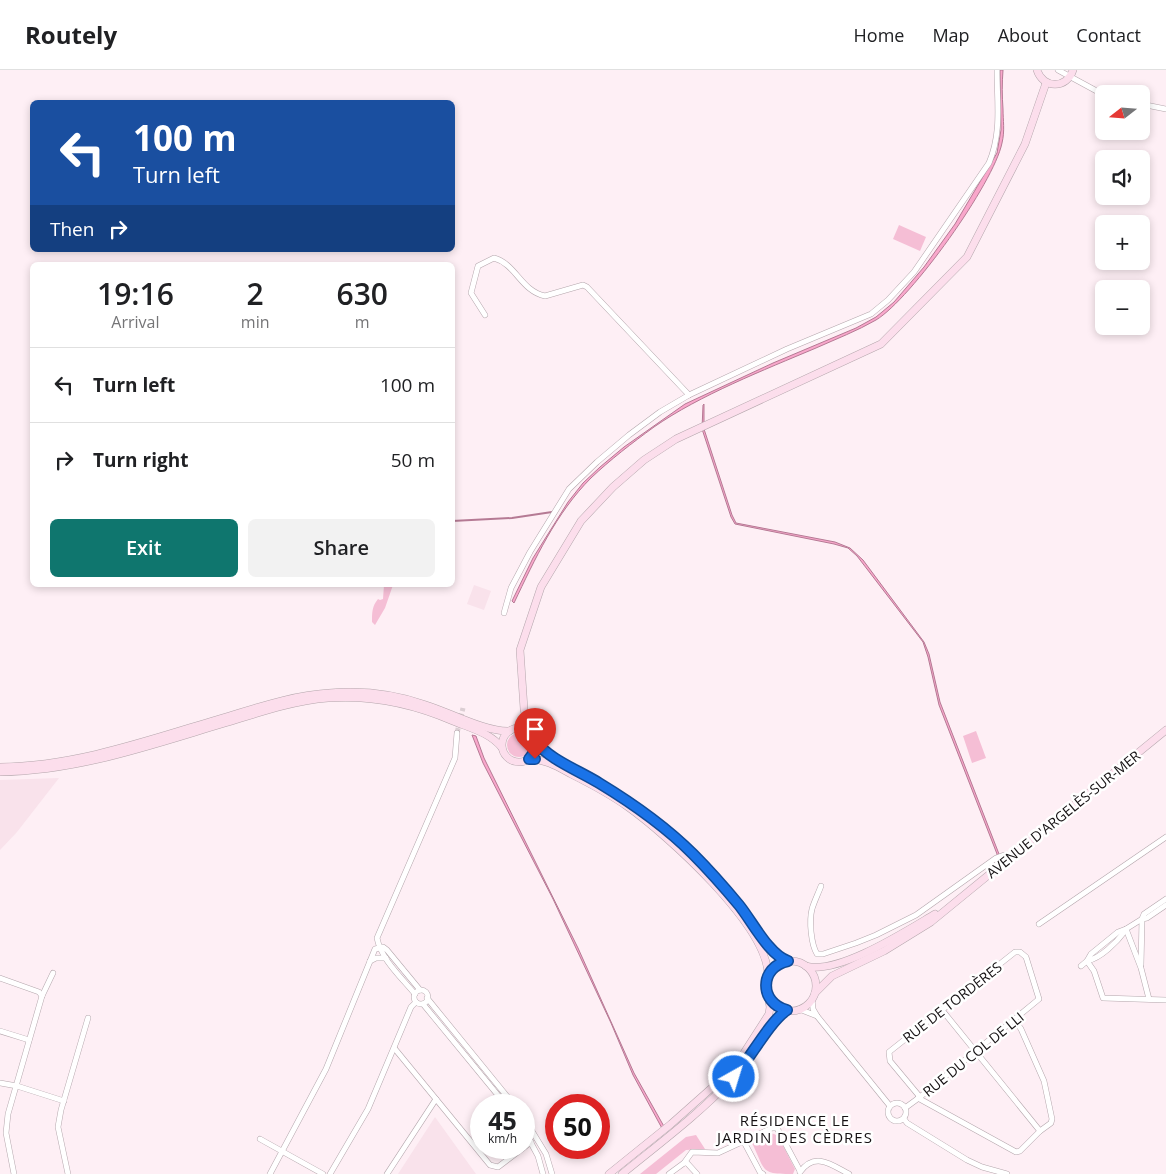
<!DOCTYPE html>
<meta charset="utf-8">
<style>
body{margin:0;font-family:"Open Sans",sans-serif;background:#f2f2f2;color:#202124;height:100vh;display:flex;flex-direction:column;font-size:19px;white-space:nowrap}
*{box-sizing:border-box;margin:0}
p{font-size:16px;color:#757577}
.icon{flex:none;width:28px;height:28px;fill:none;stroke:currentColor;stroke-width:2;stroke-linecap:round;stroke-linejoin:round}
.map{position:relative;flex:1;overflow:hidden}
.side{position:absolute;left:30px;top:192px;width:425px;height:325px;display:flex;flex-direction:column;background:#fff;border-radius:8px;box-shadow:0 2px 8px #0003}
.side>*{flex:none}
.hud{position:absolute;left:30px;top:30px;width:425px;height:152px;border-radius:8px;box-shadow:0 2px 8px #0003;background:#1a4fa0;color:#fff;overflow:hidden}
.needle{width:32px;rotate:253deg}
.tools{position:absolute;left:1095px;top:15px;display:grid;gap:10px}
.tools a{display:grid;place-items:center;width:55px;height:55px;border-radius:8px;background:#fff;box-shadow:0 2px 8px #0003;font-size:25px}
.speed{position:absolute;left:470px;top:1024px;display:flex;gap:10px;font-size:25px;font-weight:700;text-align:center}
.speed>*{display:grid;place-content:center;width:65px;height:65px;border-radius:50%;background:#fff;box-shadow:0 2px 8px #0003;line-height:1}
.speed small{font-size:12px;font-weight:400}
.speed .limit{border:8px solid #d22;background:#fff;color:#111}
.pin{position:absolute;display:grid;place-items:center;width:42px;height:42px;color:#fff;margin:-51px -21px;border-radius:50% 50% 50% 0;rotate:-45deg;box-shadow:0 0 5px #0007}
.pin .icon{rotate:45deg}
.me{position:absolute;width:55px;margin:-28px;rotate:39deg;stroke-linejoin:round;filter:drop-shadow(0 0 4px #0008)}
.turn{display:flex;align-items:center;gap:18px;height:105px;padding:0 20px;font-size:22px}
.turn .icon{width:65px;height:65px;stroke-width:2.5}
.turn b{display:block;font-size:35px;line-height:42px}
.then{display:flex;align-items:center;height:48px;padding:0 20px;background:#0003;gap:10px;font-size:19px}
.eta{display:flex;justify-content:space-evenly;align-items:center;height:85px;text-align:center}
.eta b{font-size:30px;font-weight:600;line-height:35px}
.action{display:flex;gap:10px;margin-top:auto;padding:10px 20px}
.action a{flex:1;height:58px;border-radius:8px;background:#0f766e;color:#fff;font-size:20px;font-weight:600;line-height:58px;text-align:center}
.action a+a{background:#f2f2f2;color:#202124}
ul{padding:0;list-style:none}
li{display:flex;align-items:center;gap:15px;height:75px;padding:0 20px;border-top:1px solid #e0e0e0}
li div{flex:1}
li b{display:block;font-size:19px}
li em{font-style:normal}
header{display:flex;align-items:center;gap:30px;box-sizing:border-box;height:70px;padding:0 25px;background:#fff;border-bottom:1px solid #e0e0e0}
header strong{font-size:24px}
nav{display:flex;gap:28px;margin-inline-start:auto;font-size:18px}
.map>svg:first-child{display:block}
.built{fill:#f9e2eb}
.green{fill:#f5bed5}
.water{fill:#f9a7cb;stroke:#b57a94}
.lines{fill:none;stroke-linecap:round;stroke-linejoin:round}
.stream{stroke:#b57a94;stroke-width:2}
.minor-tunnel{stroke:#dbced3;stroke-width:5;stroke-dasharray:5 2.5;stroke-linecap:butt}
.minor-casing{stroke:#b4a6ac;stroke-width:6}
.secondary-casing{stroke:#b4a6ac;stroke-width:8}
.minor{stroke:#fff;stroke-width:5}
.secondary{stroke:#fcdeec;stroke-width:7}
.route-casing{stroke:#114b97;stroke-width:12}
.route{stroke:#1a73e8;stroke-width:9}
.labels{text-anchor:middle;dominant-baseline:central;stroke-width:5;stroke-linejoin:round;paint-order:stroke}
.street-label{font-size:14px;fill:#161214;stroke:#fff}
.neighbourhood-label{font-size:15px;letter-spacing:1px;fill:#161214;stroke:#fff}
</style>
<header>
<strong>Routely</strong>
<nav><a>Home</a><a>Map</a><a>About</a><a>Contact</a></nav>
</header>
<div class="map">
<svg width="1166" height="1104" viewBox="0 0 1166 1104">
<rect width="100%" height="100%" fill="#feeff5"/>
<!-- built -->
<g class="built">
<path d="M474 515 491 521 484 540 467 534Z"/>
<path d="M59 708 17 762 0 780V710Z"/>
<path d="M435 1047 463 1086 476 1104H398Z"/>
</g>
<!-- green -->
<g class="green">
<path d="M899 155 926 167 920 181 893 169Z"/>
<path d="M384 515H393L385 538 375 555 372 552C372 543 372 536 378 529L380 530 383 529Z"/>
<path d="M976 661 986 688 972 693 963 666Z"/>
<circle cx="519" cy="675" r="12"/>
<path d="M770 1063 774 1064 778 1066 795 1099 793 1104C760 1104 766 1102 752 1073Z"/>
<path d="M696 1065 705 1079 686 1080 656 1104H640L686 1067Z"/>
</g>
<!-- water -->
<g class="water">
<path d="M1000 0H1003C1002 13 1002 26 1003 39 1003 50 1005 61 1002 73 994 113 911 229 876 250 857 261 836 269 816 278 764 300 700 325 654 357 632 373 610 390 591 408 556 443 535 489 514 533L512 531 533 488 568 432 583 413 600 397 624 377 685 334 773 293 856 258 876 247 894 232 924 197 955 154 997 83 1001 60Z"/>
<path d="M704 334V359L732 445 736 453 835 472 850 478 863 490 924 572 929 584 940 632 999 784V792L997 793V784L939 635 928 587 923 572 857 486 848 478 834 474 735 454 731 447 702 359 703 335Z"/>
<path d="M472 665 476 666 484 688 578 878 634 1003 666 1060 664 1062 633 1005 611 953 553 829 483 693Z"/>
</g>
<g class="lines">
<!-- stream -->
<path class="stream" d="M452 451 512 448 552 442"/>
<!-- minor-tunnel -->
<path class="minor-tunnel" d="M457 663 463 638"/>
<!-- minor casing -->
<g class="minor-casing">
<g id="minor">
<path d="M1058 0 1104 25"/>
<path d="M1141 34 1166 39"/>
<path d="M485 245 471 223 478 196 494 188C516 194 521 221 545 226L583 215 587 217 689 325"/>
<path d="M504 543 511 518 530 482 569 419 597 392 629 365 660 342 689 325 787 279 871 244 888 230 914 202 989 93C1002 62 997 33 997 0"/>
<path d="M821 816C818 824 814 832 812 839 809 851 811 874 817 884H823L856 873 876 865 916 845 996 788 1004 785"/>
<path d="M1142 849 1147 848 1166 835"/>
<path d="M1039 854 1166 767"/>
<path d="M1126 859 1141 898 1149 929"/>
<path d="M379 878 383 877 387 880 420 920"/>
<path d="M370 891 376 888H386"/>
<path d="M1087 891 1094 901 1103 928 1166 930"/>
<path d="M1087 891C1101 888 1117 872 1125 861"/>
<path d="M1141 895 1142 849"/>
<path d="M1081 896 1087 891 1091 884 1118 862 1126 859 1142 849 1144 844 1166 829"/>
<path d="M0 908 39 922 42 926"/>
<circle cx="421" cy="927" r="7"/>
<path d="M415 924C401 907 381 889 377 868L455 688 457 663"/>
<path d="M427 928 514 1035"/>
<path d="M423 934 506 1035"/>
<path d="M799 939 817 946 813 939 812 929"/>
<path d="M942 940 1040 1061"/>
<path d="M817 946 890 1036"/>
<path d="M0 961 29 970"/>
<path d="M395 979 490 1095 498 1097 531 1072"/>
<path d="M0 1013 17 1016 64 1031"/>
<path d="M918 1028 1016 1082 1020 1081 1040 1061 1051 1053 1052 1049 1044 1011 1021 959 1014 949"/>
<circle cx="897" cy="1042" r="9"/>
<path d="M905 1038 920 1027 1039 929 1026 887 1020 882H1015L889 982 890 991 920 1027"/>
<path d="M524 1048 546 1084 552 1104"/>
<path d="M904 1049 907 1053 967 1090 982 1097 1007 1104"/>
<path d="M524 1060 538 1086 543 1104"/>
<path d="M260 1069 323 1104"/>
<path d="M744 1072 760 1102 763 1104"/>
<path d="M684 1093 692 1082 718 1083 772 1058H777L800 1101"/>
<path d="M800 1102C815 1081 832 1095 849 1104"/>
<path d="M14 1104 6 1063 8 1044 42 926 53 903"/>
<path d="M68 1104 58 1057 61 1040 88 948"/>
<path d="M270 1104 326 999 375 879 379 878"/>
<path d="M330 1104 368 1039 411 937 416 932"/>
<path d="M387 1104 436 1029"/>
<path d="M669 1104 684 1093H687L697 1104"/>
</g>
</g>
<!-- secondary casing -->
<g class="secondary-casing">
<g id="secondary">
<path d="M1037 0C1043 19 1067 19 1073 0"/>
<circle cx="519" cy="675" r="17"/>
<path d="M529 662 524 639 520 580 541 517 581 451 613 417 644 390 676 369 881 274 967 187 1025 74 1046 13"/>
<path d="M535 671 551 685 631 732 658 753 691 782 716 808 770 878 782 889 788 891"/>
<path d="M529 689C545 689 558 697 571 704 591 714 610 724 628 737 666 764 770 857 768 907"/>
<path d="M0 697C79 696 154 668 229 646 262 636 295 625 329 623 362 620 395 624 426 635 449 642 486 662 509 661"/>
<path d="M0 702C78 701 151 675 225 653 258 643 292 631 328 628 370 625 414 634 453 651 470 658 491 663 502 678"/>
<circle cx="791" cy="916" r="25"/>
<path d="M806 896C838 905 906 861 935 844"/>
<path d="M815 923 832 906 884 881 931 852 1166 660"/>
<path d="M609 1104 671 1054 724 1007 744 983 769 944 770 937 768 925"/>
<path d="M622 1104C660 1073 699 1044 732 1009 750 990 767 953 787 941"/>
</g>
</g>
<!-- minor -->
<use href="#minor" class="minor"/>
<!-- secondary -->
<use href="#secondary" class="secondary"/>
</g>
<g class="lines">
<!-- route casing -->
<g class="route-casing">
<path id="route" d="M535 689H529L535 681V671C550 690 578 700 599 713 632 733 665 756 693 784 709 800 724 817 739 835 752 851 769 885 788 891 759 897 759 933 787 940 769 952 750 989 734 1007"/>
</g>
<!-- route -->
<use href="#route" class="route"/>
</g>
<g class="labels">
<!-- street labels -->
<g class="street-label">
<text transform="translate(1063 744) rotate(-39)">AVENUE D'ARGELÈS-SUR-MER</text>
<text transform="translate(952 932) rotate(-38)">RUE DE TORDÈRES</text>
<text transform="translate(973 984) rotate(-39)">RUE DU COL DE LLI</text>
</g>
<!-- neighbourhood labels -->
<g class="neighbourhood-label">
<text x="795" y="1050">RÉSIDENCE LE<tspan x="795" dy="17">JARDIN DES CÈDRES</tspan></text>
</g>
</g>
</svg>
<div class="tools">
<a><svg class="needle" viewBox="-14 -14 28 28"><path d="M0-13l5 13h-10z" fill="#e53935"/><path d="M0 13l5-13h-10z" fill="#757577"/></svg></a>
<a><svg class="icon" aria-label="sound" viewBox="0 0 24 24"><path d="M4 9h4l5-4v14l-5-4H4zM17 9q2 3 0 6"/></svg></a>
<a>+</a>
<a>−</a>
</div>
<div class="speed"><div>45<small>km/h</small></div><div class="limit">50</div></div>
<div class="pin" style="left:535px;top:689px;background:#d93025"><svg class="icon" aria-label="arrive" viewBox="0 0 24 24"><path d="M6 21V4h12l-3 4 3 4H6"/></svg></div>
<svg class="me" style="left:734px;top:1007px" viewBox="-20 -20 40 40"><circle r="17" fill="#1a73e8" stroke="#fff" stroke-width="3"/><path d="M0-11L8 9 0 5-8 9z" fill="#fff"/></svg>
<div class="hud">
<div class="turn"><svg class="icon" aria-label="left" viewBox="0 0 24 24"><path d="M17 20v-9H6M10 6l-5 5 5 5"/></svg><div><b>100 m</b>Turn left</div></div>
<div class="then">Then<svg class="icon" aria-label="right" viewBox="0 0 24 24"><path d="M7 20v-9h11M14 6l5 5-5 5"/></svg></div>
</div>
<section class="side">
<div class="eta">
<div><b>19:16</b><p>Arrival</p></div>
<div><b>2</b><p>min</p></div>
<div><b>630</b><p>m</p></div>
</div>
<ul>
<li><svg class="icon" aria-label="left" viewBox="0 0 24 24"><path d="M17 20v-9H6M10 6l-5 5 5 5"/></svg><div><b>Turn left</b></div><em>100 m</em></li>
<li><svg class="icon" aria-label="right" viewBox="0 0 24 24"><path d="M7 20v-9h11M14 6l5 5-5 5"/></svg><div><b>Turn right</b></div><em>50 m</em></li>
</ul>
<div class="action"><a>Exit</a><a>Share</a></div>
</section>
</div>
